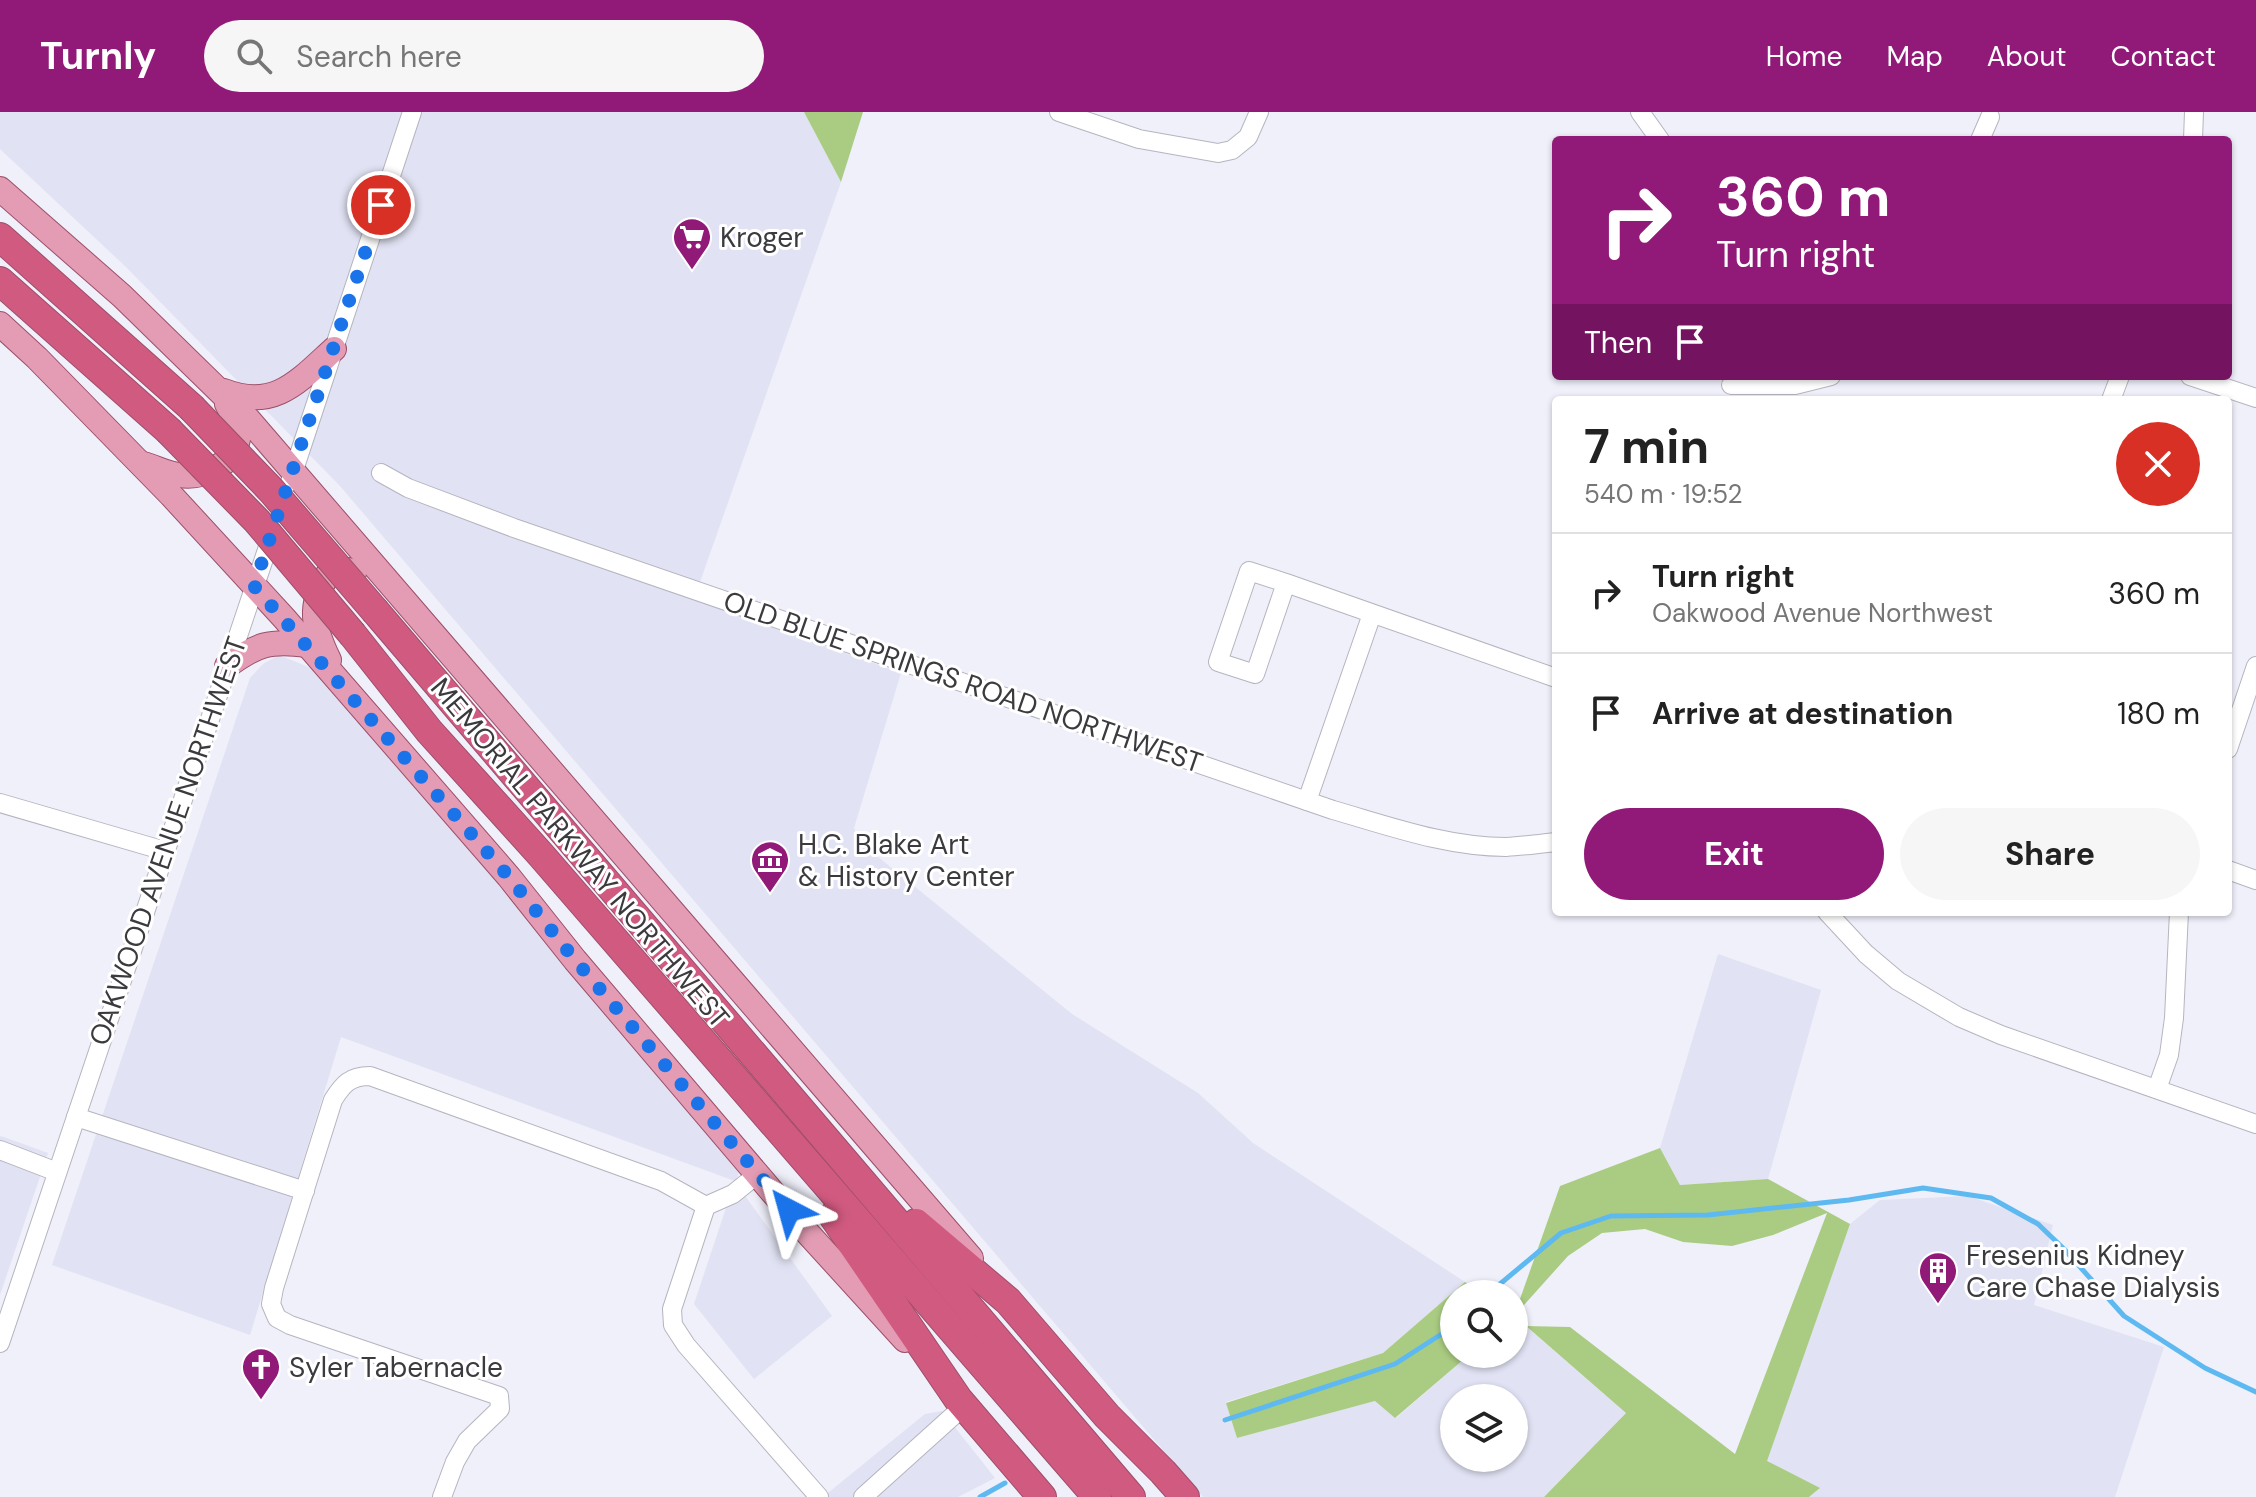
<!DOCTYPE html>
<meta charset="utf-8">
<style>
body{margin:0;font-family:"DM Sans",sans-serif;background:#f6f6f6;color:#222;height:100vh;display:flex;flex-direction:column;font-size:30px;white-space:nowrap}
*{box-sizing:border-box;margin:0}
p{font-size:26px;color:#767676}
.icon{flex:none;width:44px;height:44px;fill:none;stroke:currentColor;stroke-width:2;stroke-linecap:round;stroke-linejoin:round}
.map{position:relative;flex:1;overflow:hidden}
.panel{position:absolute;left:1552px;top:284px;width:680px;height:520px;display:flex;flex-direction:column;background:#fff;border-radius:8px;box-shadow:0 2px 6px #0004}
.panel>*{flex:none}
.top-card{position:absolute;left:1552px;top:24px;width:680px;height:244px;border-radius:8px;box-shadow:0 2px 6px #0004;background:#911a78;color:#fff;overflow:hidden}
.buttons{position:absolute;left:1440px;top:1168px;display:grid;gap:16px}
.buttons a{display:grid;place-items:center;width:88px;height:88px;border-radius:50%;background:#fff;box-shadow:0 2px 6px #0004;font-size:40px}
.pin{position:absolute;display:grid;place-items:center;width:68px;height:68px;color:#fff;margin:-34px;border:4px solid #fff;border-radius:50%;box-shadow:0 2px 8px #0007}
.me{position:absolute;width:88px;margin:-44px;rotate:321deg;stroke-linejoin:round;filter:drop-shadow(0 0 6px #0008)}
.turn{display:flex;align-items:center;gap:28px;height:168px;padding:0 32px;font-size:36px}
.turn .icon{width:104px;height:104px;stroke-width:2.5}
.turn b{display:block;font-size:56px;line-height:68px}
.then{display:flex;align-items:center;height:76px;padding:0 32px;background:#0003;gap:16px;font-size:30px}
.round{display:grid;place-items:center;flex:none;width:84px;height:84px;border-radius:42px;background:#f6f6f6}
.summary{display:flex;align-items:center;justify-content:space-between;height:136px;padding:0 32px}
h1{font-size:48px;font-weight:700;line-height:60px}
.action{display:flex;gap:16px;margin-top:auto;padding:16px 32px}
.action a{flex:1;height:92px;border-radius:48px;background:#911a78;color:#fff;font-size:32px;font-weight:700;line-height:92px;text-align:center}
.action a+a{background:#f6f6f6;color:#222}
ul{padding:0;list-style:none}
li{display:flex;align-items:center;gap:24px;height:120px;padding:0 32px;border-top:2px solid #e0e0e0}
li div{flex:1}
li b{display:block;font-size:30px}
li em{font-style:normal}
header{display:flex;align-items:center;gap:48px;box-sizing:border-box;height:112px;padding:0 40px;background:#911a78;color:#fff}
header strong{font-size:38px}
nav{display:flex;gap:44px;margin-inline-start:auto;font-size:28px}
.search{width:560px;height:72px;background:#f6f6f6;display:flex;align-items:center;gap:20px;box-sizing:border-box;padding:0 28px;border-radius:44px;color:#767676;font-size:30px}
.map>svg:first-child{display:block}
.built{fill:#e1e2f3;fill-rule:evenodd}
.green{fill:#aacc82}
.lines{fill:none;stroke-linecap:round;stroke-linejoin:round}
.stream{stroke:#5eb9f0;stroke-width:5}
.minor-casing{stroke:#b5b5c0;stroke-width:20}
.major-casing{stroke:#9c4f69;stroke-width:26}
.highway-casing{stroke:#9c4f69;stroke-width:30}
.minor{stroke:#fff;stroke-width:18}
.major{stroke:#e39cb3;stroke-width:24}
.highway{stroke:#d15a80;stroke-width:28}
.highway-bridge-casing{stroke:#9c4f69;stroke-width:30;stroke-linecap:butt}
.highway-bridge{stroke:#d15a80;stroke-width:28}
.route{stroke:#1a73e8;stroke-width:14;stroke-dasharray:0 25.2}
.labels{text-anchor:middle;dominant-baseline:central;stroke-width:6;stroke-linejoin:round;paint-order:stroke}
.poi-label{font-size:28px;fill:#3b3b3f;stroke:#fff;text-anchor:start}
.street-label{font-size:28px;fill:#3b3b3f;stroke:#fff}
</style>
<header>
<strong>Turnly</strong>
<div class="search"><svg class="icon" aria-label="search" viewBox="0 0 24 24"><circle cx="10" cy="10" r="6"/><path d="M15 15l6 6"/></svg>Search here</div>
<nav><a>Home</a><a>Map</a><a>About</a><a>Contact</a></nav>
</header>
<div class="map">
<svg width="2256" height="1385" viewBox="0 0 2256 1385">
<rect width="100%" height="100%" fill="#f0f0fb"/>
<!-- built -->
<g class="built">
<path d="M0 0H804L841 70 694 487 901 561 854 716 861 731 1072 902 1198 981 1253 1031 1465 1170 1383 1241 1226 1290 1237 1326 1375 1289 1396 1306 1470 1242H1514V1204L1626 1301 1544 1385H1203L340 374 126 155 0 37ZM1454 1286H1514V1346H1454Z"/>
<path d="M279 543 311 556 742 1054 735 1070 832 1204 754 1267 694 1192 735 1069 341 925 250 1223 52 1153 250 566 263 552Z"/>
<path d="M1718 842 1821 878 1768 1067 1680 1073 1660 1036Z"/>
<path d="M1 1024 48 1041 0 1183V1025Z"/>
<path d="M1968 1084 2053 1113 2034 1193 2164 1235 2115 1385H1809L1819 1377 1766 1350 1850 1112 1880 1088Z"/>
<path d="M942 1299 995 1366 958 1385H823L925 1302Z"/>
</g>
<!-- green -->
<g class="green">
<path d="M804 0H863L841 70Z"/>
<path d="M1660 1036 1680 1073 1768 1067 1850 1112 1767 1349 1820 1376 1809 1385H1544L1626 1301 1526 1214 1570 1215 1735 1342 1827 1101 1773 1123 1732 1134 1683 1130 1645 1117 1602 1121 1568 1144 1514 1204 1560 1074Z"/>
<path d="M1465 1170 1483 1182H1454V1242H1470L1395 1306 1375 1289 1237 1326 1226 1291 1383 1241Z"/>
</g>
<g class="lines">
<!-- stream -->
<g class="stream">
<path d="M1488 1182 1561 1121 1611 1104 1708 1103 1849 1088 1923 1076 1991 1086 2038 1112 2064 1137 2124 1204 2205 1256 2256 1280"/>
<path d="M1225 1308 1395 1252 1454 1214"/>
<path d="M980 1385 1005 1371"/>
</g>
<!-- minor casing -->
<g class="minor-casing">
<g id="minor">
<path d="M1059 0 1139 27 1218 41 1232 38 1248 25 1259 0"/>
<path d="M1640 0 1660 28"/>
<path d="M1980 28 1990 5"/>
<path d="M2193 28 2194 0"/>
<path d="M2190 264 2256 286"/>
<path d="M1731 273H1795L1831 264"/>
<path d="M2111 288 2120 264"/>
<path d="M381 361 408 376 514 416 1333 698C1389 714 1447 735 1506 735 1522 734 1539 732 1556 730"/>
<path d="M290 370 412 0"/>
<path d="M1286 471 1255 562 1218 550 1249 459 1286 471 1556 566"/>
<path d="M2228 637 2256 554"/>
<path d="M1307 689 1372 502"/>
<path d="M0 691 165 739"/>
<path d="M2228 758 2256 768"/>
<path d="M1827 800 1866 842 1898 869 1959 905 2001 923 2256 1012"/>
<path d="M2157 977 2169 943 2174 906 2179 800"/>
<path d="M76 1005 305 1079"/>
<path d="M0 1038 57 1060"/>
<path d="M706 1094 672 1197 673 1213 686 1233 819 1385"/>
<path d="M706 1094 733 1082 759 1061"/>
<path d="M0 1231 273 420"/>
<path d="M442 1385 455 1350 467 1329 500 1297 499 1284 290 1213 277 1206 271 1192 274 1176 333 988C343 972 350 964 370 964L661 1069 706 1094"/>
<path d="M863 1385 964 1294"/>
</g>
</g>
<!-- major casing -->
<g class="major-casing">
<g id="major">
<path d="M0 77 122 184 248 307 971 1146"/>
<path d="M0 212 37 246 171 383 284 506 509 765 575 848 803 1116 905 1228"/>
<path d="M224 279C274 299 299 269 334 237"/>
<path d="M143 352C155 355 167 362 179 363 203 367 233 353 238 327 241 315 232 302 227 292"/>
<path d="M329 548C313 515 308 494 328 462L348 458 354 461"/>
<path d="M227 554C257 532 270 528 307 533"/>
</g>
</g>
<!-- highway casing -->
<g class="highway-casing">
<g id="highway">
<path d="M0 125 191 295"/>
<path d="M0 169 168 318"/>
<path d="M376 500 1131 1385"/>
<path d="M353 523 429 619 541 743 1097 1385"/>
<path d="M833 1104 958 1287 1042 1385"/>
<path d="M916 1111 1008 1189 1107 1304 1163 1360 1185 1385"/>
</g>
</g>
<!-- minor -->
<use href="#minor" class="minor"/>
<!-- major -->
<use href="#major" class="major"/>
<!-- highway -->
<use href="#highway" class="highway"/>
<!-- highway-bridge casing -->
<g class="highway-bridge-casing">
<g id="highway-bridge">
<path d="M191 295 271 378 376 500"/>
<path d="M168 318 257 409 353 523"/>
</g>
</g>
<!-- highway-bridge -->
<use href="#highway-bridge" class="highway-bridge"/>
</g>
<g class="lines">
<!-- route -->
<path class="route" d="M381 93 254 474 509 765 575 848 789 1098"/>
</g>
<!-- icons -->
<defs>
<g id="supermarket-pin" transform="scale(2)"><path d="M0 17L-7.5 6A9.5 9.5 0 1 1 7.5 6Z" fill="#911a78" stroke="#fff"/><path d="M-6-5.5h2.5l.6 2H6L4.5 2H-2.5L-4.4-4H-6ZM-1.5 3.2a1.3 1.3 0 1 0 .1 0ZM3 3.2a1.3 1.3 0 1 0 .1 0Z" fill="#fff"/></g>
<g id="museum-pin" transform="scale(2)"><path d="M0 17L-7.5 6A9.5 9.5 0 1 1 7.5 6Z" fill="#911a78" stroke="#fff"/><path d="M0-6L6-3V-2H-6V-3ZM-5-1h2V3h-2ZM-1-1h2V3h-2ZM3-1h2V3H3ZM-6 4H6V6H-6Z" fill="#fff"/></g>
<g id="building-pin" transform="scale(2)"><path d="M0 17L-7.5 6A9.5 9.5 0 1 1 7.5 6Z" fill="#911a78" stroke="#fff"/><path d="M-4-6H4V6H1V3H-1V6H-4ZM-2.5-4.3h1.7v1.8h-1.7ZM.8-4.3h1.7v1.8H.8ZM-2.5-1h1.7V.8h-1.7ZM.8-1h1.7V.8H.8Z" fill="#fff"/></g>
<g id="church-pin" transform="scale(2)"><path d="M0 17L-7.5 6A9.5 9.5 0 1 1 7.5 6Z" fill="#911a78" stroke="#fff"/><path d="M-1.2-6h2.4v3.5h3.3v2.4h-3.3V6h-2.4V-.1h-3.3v-2.4h3.3Z" fill="#fff"/></g>
</defs>
<g fill-rule="evenodd">
<use href="#supermarket-pin" x="692" y="125"/>
<use href="#museum-pin" x="770" y="748"/>
<use href="#building-pin" x="1938" y="1159"/>
<use href="#church-pin" x="261" y="1255"/>
</g>
<g class="labels">
<!-- poi labels -->
<g class="poi-label">
<text x="720" y="125">Kroger</text>
<text x="798" y="732">H.C. Blake Art<tspan x="798" dy="32">&amp; History Center</tspan></text>
<text x="1966" y="1143">Fresenius Kidney<tspan x="1966" dy="32">Care Chase Dialysis</tspan></text>
<text x="289" y="1255">Syler Tabernacle</text>
</g>
<!-- street labels -->
<g class="street-label">
<text transform="translate(963 570) rotate(19)">OLD BLUE SPRINGS ROAD NORTHWEST</text>
<text transform="translate(168 729) rotate(-71)">OAKWOOD AVENUE NORTHWEST</text>
<text transform="translate(580 741) rotate(50)">MEMORIAL PARKWAY NORTHWEST</text>
</g>
</g>
</svg>
<div class="buttons">
<a><svg class="icon" aria-label="search" viewBox="0 0 24 24"><circle cx="10" cy="10" r="6"/><path d="M15 15l6 6"/></svg></a>
<a><svg class="icon" aria-label="layers" viewBox="0 0 24 24"><path d="M12 4l9 5-9 5-9-5zM3 14l9 5 9-5"/></svg></a>
</div>
<div class="pin" style="left:381px;top:93px;background:#d93025"><svg class="icon" aria-label="arrive" viewBox="0 0 24 24"><path d="M6 21V4h12l-3 4 3 4H6"/></svg></div>
<svg class="me" style="left:789px;top:1098px" viewBox="-20 -20 40 40"><path d="M0-17L14 15 0 8-14 15z" fill="#1a73e8" stroke="#fff" stroke-width="4"/></svg>
<div class="top-card">
<div class="turn"><svg class="icon" aria-label="right" viewBox="0 0 24 24"><path d="M7 20v-9h11M14 6l5 5-5 5"/></svg><div><b>360 m</b>Turn right</div></div>
<div class="then">Then<svg class="icon" aria-label="arrive" viewBox="0 0 24 24"><path d="M6 21V4h12l-3 4 3 4H6"/></svg></div>
</div>
<section class="panel">
<div class="summary"><div><h1>7 min</h1><p>540 m · 19:52</p></div><a class="round" style="background:#d93025;color:#fff"><svg class="icon" aria-label="close" viewBox="0 0 24 24"><path d="M6 6l12 12M18 6L6 18"/></svg></a></div>
<ul>
<li><svg class="icon" aria-label="right" viewBox="0 0 24 24"><path d="M7 20v-9h11M14 6l5 5-5 5"/></svg><div><b>Turn right</b><p>Oakwood Avenue Northwest</p></div><em>360 m</em></li>
<li><svg class="icon" aria-label="arrive" viewBox="0 0 24 24"><path d="M6 21V4h12l-3 4 3 4H6"/></svg><div><b>Arrive at destination</b></div><em>180 m</em></li>
</ul>
<div class="action"><a>Exit</a><a>Share</a></div>
</section>
</div>
